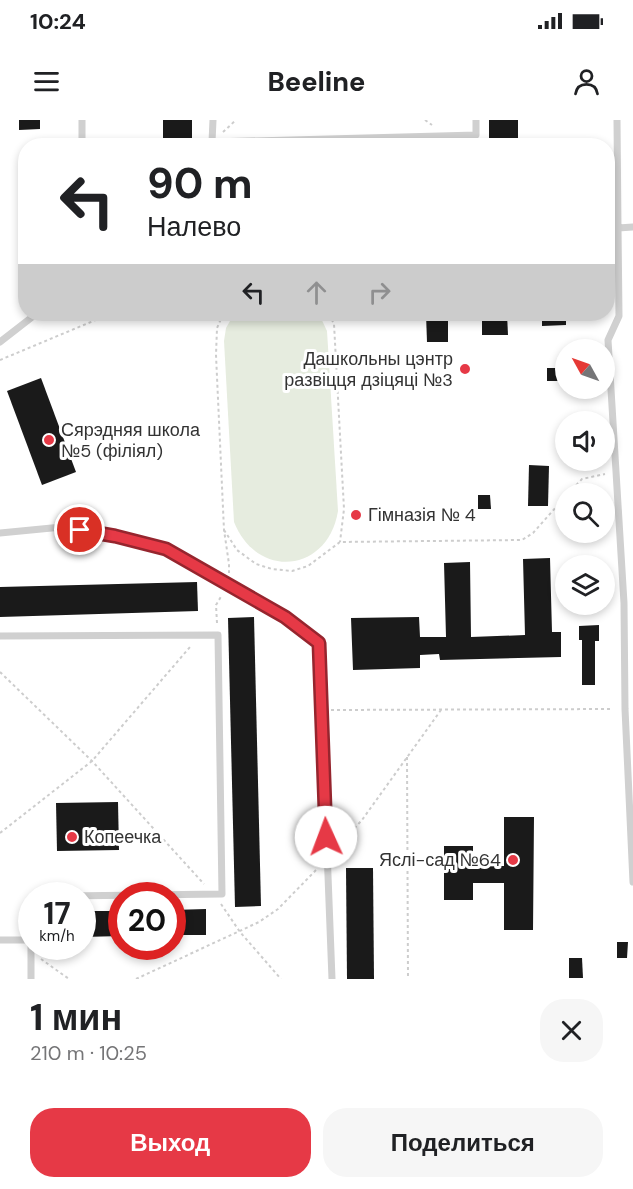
<!DOCTYPE html>
<html lang="ru">
<meta charset="utf-8">
<style>
body{margin:0;font-family:"DM Sans",sans-serif;background:#f6f6f6;color:#202124;height:100vh;display:flex;flex-direction:column;font-size:22px;white-space:nowrap}
*{box-sizing:border-box;margin:0}
p{font-size:20px;color:#757577}
.icon{flex:none;width:33px;height:33px;fill:none;stroke:currentColor;stroke-width:2;stroke-linecap:round;stroke-linejoin:round}
.map{position:relative;height:859px;overflow:hidden}
.sheet{display:flex;flex-direction:column;background:#fff;flex:1}
.sheet>*{flex:none}
.hud{position:absolute;left:18px;top:18px;width:597px;height:183px;border-radius:24px;box-shadow:0 3px 9px #0003;background:#fff;color:#202124;overflow:hidden}
.needle{width:39px;rotate:310deg}
.tools{position:absolute;left:555px;top:219px;display:grid;gap:12px}
.tools a{display:grid;place-items:center;width:60px;height:60px;border-radius:50%;background:#fff;box-shadow:0 3px 9px #0003;font-size:30px}
.speed{position:absolute;left:18px;top:762px;display:flex;gap:12px;font-size:30px;font-weight:700;text-align:center}
.speed>*{display:grid;place-content:center;width:78px;height:78px;border-radius:50%;background:#fff;box-shadow:0 3px 9px #0003;line-height:1}
.speed small{font-size:15px;font-weight:400}
.speed .limit{border:9px solid #d22;background:#fff;color:#111}
.pin{position:absolute;display:grid;place-items:center;width:51px;height:51px;color:#fff;margin:-26px;border:3px solid #fff;border-radius:50%;box-shadow:0 2px 6px #0007}
.me{position:absolute;width:66px;margin:-33px;rotate:358deg;stroke-linejoin:round;filter:drop-shadow(0 0 4px #0008)}
.turn{display:flex;align-items:center;gap:21px;height:126px;padding:0 30px;font-size:27px}
.turn .icon{width:78px;height:78px;stroke-width:2.5}
.turn b{display:block;font-size:42px;line-height:51px}
.lanes{display:flex;align-items:center;height:57px;padding:0 30px;background:#0003;justify-content:center;gap:30px;direction:ltr}
.lanes .off{opacity:.35}
.round{display:grid;place-items:center;flex:none;width:63px;height:63px;border-radius:24px;background:#f6f6f6}
.overview{display:flex;align-items:center;justify-content:space-between;height:102px;padding:0 30px}
h1{font-size:36px;font-weight:800;line-height:45px}
.cta{display:flex;gap:12px;margin-top:auto;padding:12px 30px}
.cta a{flex:1;height:69px;border-radius:24px;background:#e63946;color:#fff;font-size:24px;font-weight:800;line-height:69px;text-align:center}
.cta a+a{background:#f6f6f6;color:#202124}
.status{display:flex;justify-content:space-between;align-items:center;height:42px;padding:0 30px;background:#fff;direction:ltr}
.status svg{height:16px;fill:currentColor}
header{display:flex;justify-content:space-between;align-items:center;height:78px;padding:0 30px;background:#fff;font-size:27px;font-weight:800}
.map>svg:first-child{display:block}
.green{fill:#e6ecdf}
.building{fill:#1a1a1a}
.lines{fill:none;stroke-linecap:round;stroke-linejoin:round}
.path{stroke:#cdcdcd;stroke-width:2;stroke-dasharray:3 3;stroke-linecap:butt}
.lane{stroke:#d0d0d0;stroke-width:7}
.route-casing{stroke:#96252e;stroke-width:15}
.route{stroke:#e63946;stroke-width:10}
.poi-dot{fill:#e63946;stroke:#fff;stroke-width:2}
.labels{text-anchor:middle;dominant-baseline:central;stroke-width:6;stroke-linejoin:round;paint-order:stroke}
.poi-label{font-size:18px;fill:#333;stroke:#fff;text-anchor:start}
</style>
<div class="status"><b>10:24</b><svg viewBox="0 0 49 12"><path d="M0 12V9h3v3zM5 12V6h3v6zM10 12V3h3v9zM15 12V0h3v12zM26 1h20v11H26zM47 4h2v5h-2z"/></svg></div>
<header><svg class="icon" aria-label="menu" viewBox="0 0 24 24"><path d="M4 6h16M4 12h16M4 18h16"/></svg>Beeline<svg class="icon" aria-label="person" viewBox="0 0 24 24"><circle cx="12" cy="8" r="4"/><path d="M4 21q1-7 8-7t8 7"/></svg></header>
<div class="map">
<svg width="633" height="859" viewBox="0 0 633 859">
<rect width="100%" height="100%" fill="#fff"/>
<!-- green -->
<path class="green" d="M234 194H319L327 211 338 391C328 453 257 460 234 402L224 221 226 208Z"/>
<!-- building -->
<g class="building">
<path d="M19 0H40V9L19 10Z"/>
<rect x="163" y="0" width="29" height="26"/>
<rect x="489" y="0" width="29" height="26"/>
<path d="M426 194H448V222H427Z"/>
<path d="M482 194H507L508 215H482Z"/>
<path d="M542 194H566V205L542 206Z"/>
<rect x="547" y="248" width="18" height="13"/>
<path d="M41 258 76 352 42 365 7 271Z"/>
<path d="M529 345 549 346 548 386H528Z"/>
<path d="M478 375H490L491 389H478Z"/>
<path d="M550 438 552 512H561V537L440 540 439 534 420 535V548L353 550 351 498 419 497 420 517H446L444 443 470 442 471 517 525 515 523 439Z"/>
<path d="M197 462 198 491 0 497V467Z"/>
<path d="M254 497 261 786 235 787 228 498Z"/>
<path d="M599 505V521H595V565H582V520H579V506Z"/>
<path d="M118 682 119 730 57 731 56 683Z"/>
<path d="M504 697H534L533 810H504V763H473V780H444V726H473V746H504Z"/>
<path d="M346 748H373L374 859H347Z"/>
<path d="M206 789V815H172V790Z"/>
<path d="M82 791H122V816L82 817Z"/>
<path d="M617 822H628L627 838H617Z"/>
<path d="M569 838H582L583 858H569Z"/>
</g>
<g class="lines">
<!-- path -->
<g class="path">
<path d="M425 0 432 5"/>
<path d="M223 12 236 0"/>
<path d="M223 194 217 208 216 235 224 410 229 444V453"/>
<path d="M329 194 334 204 344 389 340 422"/>
<path d="M0 240 110 194"/>
<path d="M568 374 582 359 605 354"/>
<path d="M224 410 237 430 256 444 272 449 292 451 308 446 340 422 522 420 533 413 566 376"/>
<path d="M217 503 216 485 222 475"/>
<path d="M0 552 92 641 204 764"/>
<path d="M331 590 613 589"/>
<path d="M407 637 408 859"/>
<path d="M0 713 92 641 190 527"/>
<path d="M338 726 362 700 441 590"/>
<path d="M221 784 240 812 281 859"/>
<path d="M41 839 69 859"/>
<path d="M136 859 259 802 278 789 318 748"/>
</g>
<!-- lane -->
<g class="lane">
<path d="M82 0V26"/>
<path d="M213 0 212 22 476 15V0"/>
<path d="M617 0 618 108 633 107"/>
<path d="M618 108 619 196 608 220 624 483 625 589 633 762"/>
<path d="M0 222 36 194"/>
<path d="M0 413 62 407 115 415 166 429 285 497 319 523 332 859"/>
<path d="M0 516 218 515 222 774 65 776"/>
<path d="M0 820H31V859"/>
</g>
</g>
<g class="lines">
<!-- route casing -->
<g class="route-casing">
<path id="route" d="M80 410 115 416 166 429 285 497 319 523 326 717"/>
</g>
<!-- route -->
<use href="#route" class="route"/>
</g>
<!-- markers -->
<g class="poi-dot">
<circle cx="465" cy="249" r="6"/>
<circle cx="49" cy="320" r="6"/>
<circle cx="356" cy="395" r="6"/>
<circle cx="72" cy="717" r="6"/>
<circle cx="513" cy="740" r="6"/>
</g>
<g class="labels">
<!-- poi labels -->
<g class="poi-label">
<text x="453" y="239" text-anchor="end">Дашкольны цэнтр<tspan x="453" dy="21">развіцця дзіцяці №3</tspan></text>
<text x="61" y="310">Сярэдняя школа<tspan x="61" dy="21">№5 (філіял)</tspan></text>
<text x="368" y="395">Гімназія № 4</text>
<text x="84" y="717">Копеечка</text>
<text x="501" y="740" text-anchor="end">Яслі-сад №64</text>
</g>
</g>
</svg>
<div class="tools">
<a><svg class="needle" viewBox="-14 -14 28 28"><path d="M0-13l5 13h-10z" fill="#e53935"/><path d="M0 13l5-13h-10z" fill="#757577"/></svg></a>
<a><svg class="icon" aria-label="sound" viewBox="0 0 24 24"><path d="M4 9h4l5-4v14l-5-4H4zM17 9q2 3 0 6"/></svg></a>
<a><svg class="icon" aria-label="search" viewBox="0 0 24 24"><circle cx="10" cy="10" r="6"/><path d="M15 15l6 6"/></svg></a>
<a><svg class="icon" aria-label="layers" viewBox="0 0 24 24"><path d="M12 4l9 5-9 5-9-5zM3 14l9 5 9-5"/></svg></a>
</div>
<div class="speed"><div>17<small>km/h</small></div><div class="limit">20</div></div>
<div class="pin" style="left:80px;top:410px;background:#d93025"><svg class="icon" aria-label="arrive" viewBox="0 0 24 24"><path d="M6 21V4h12l-3 4 3 4H6"/></svg></div>
<svg class="me" style="left:326px;top:717px" viewBox="-20 -20 40 40"><circle r="19" fill="#fff"/><path d="M0-13L10 11 0 6-10 11z" fill="#e63946"/></svg>
<div class="hud">
<div class="turn"><svg class="icon" aria-label="left" viewBox="0 0 24 24"><path d="M17 20v-9H6M10 6l-5 5 5 5"/></svg><div><b>90 m</b>Налево</div></div>
<div class="lanes"><svg class="icon" aria-label="left" viewBox="0 0 24 24"><path d="M17 20v-9H6M10 6l-5 5 5 5"/></svg><svg class="icon off" aria-label="ahead" viewBox="0 0 24 24"><path d="M12 20V5M6 11l6-6 6 6"/></svg><svg class="icon off" aria-label="right" viewBox="0 0 24 24"><path d="M7 20v-9h11M14 6l5 5-5 5"/></svg></div>
</div>
</div>
<section class="sheet">
<div class="overview"><div><h1>1 мин</h1><p>210 m · 10:25</p></div><a class="round"><svg class="icon" aria-label="close" viewBox="0 0 24 24"><path d="M6 6l12 12M18 6L6 18"/></svg></a></div>
<div class="cta"><a>Выход</a><a>Поделиться</a></div>
</section>
